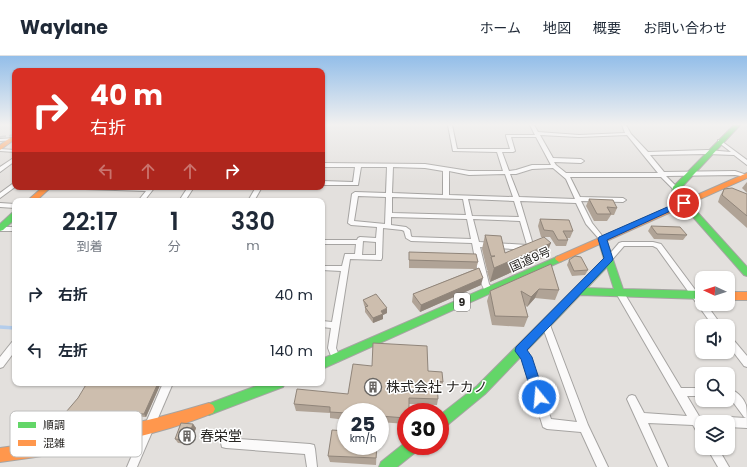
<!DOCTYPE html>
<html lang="ja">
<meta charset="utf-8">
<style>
body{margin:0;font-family:Poppins,"Noto Sans JP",sans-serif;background:#f6f6f7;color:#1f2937;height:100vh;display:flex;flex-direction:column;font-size:15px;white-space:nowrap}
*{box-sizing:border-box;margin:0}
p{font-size:13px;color:#747a83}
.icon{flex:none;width:22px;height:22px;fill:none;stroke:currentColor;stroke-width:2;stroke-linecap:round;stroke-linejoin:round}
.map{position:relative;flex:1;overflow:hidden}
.drawer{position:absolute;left:12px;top:142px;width:313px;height:188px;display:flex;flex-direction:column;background:#fff;border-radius:8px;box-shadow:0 1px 3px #0004}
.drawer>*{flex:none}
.banner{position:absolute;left:12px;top:12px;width:313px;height:122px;border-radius:8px;box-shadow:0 1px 3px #0004;background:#d93025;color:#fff;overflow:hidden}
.needle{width:26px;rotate:273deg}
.controls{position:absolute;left:695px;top:215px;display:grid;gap:8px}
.controls a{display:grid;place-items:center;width:40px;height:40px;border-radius:8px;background:#fff;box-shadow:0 1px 3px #0004;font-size:20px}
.speed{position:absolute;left:337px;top:347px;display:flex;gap:8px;font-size:20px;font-weight:700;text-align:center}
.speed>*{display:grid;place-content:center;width:52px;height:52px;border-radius:50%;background:#fff;box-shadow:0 1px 3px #0004;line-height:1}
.speed small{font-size:10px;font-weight:400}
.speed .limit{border:6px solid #d22;background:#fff;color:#111}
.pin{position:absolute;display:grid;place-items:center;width:34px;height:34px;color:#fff;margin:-17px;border:2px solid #fff;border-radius:50%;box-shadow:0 1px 4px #0007}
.me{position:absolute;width:44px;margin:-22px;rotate:343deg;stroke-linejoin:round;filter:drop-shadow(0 0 3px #0008)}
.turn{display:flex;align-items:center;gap:14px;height:84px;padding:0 12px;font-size:18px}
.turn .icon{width:52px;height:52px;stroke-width:2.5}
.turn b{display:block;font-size:28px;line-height:34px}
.lanes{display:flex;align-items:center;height:38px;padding:0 12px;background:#0003;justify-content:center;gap:20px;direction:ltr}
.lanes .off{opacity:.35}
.eta{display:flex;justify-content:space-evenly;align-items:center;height:68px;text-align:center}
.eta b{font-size:24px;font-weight:600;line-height:28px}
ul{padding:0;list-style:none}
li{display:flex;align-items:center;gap:12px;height:56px;padding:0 12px}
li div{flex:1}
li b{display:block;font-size:15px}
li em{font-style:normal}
header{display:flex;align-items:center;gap:24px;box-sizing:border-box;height:56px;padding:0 20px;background:#fff;border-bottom:1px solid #e0e1e3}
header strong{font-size:19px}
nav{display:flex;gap:22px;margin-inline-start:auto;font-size:14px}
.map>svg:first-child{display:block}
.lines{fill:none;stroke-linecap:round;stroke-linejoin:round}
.stream{stroke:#b4cdeb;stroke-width:3.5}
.street-casing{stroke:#a6a4a2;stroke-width:2}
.fast-casing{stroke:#a6a4a2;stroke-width:2}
.slow-casing{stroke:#a6a4a2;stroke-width:2}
.street{fill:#fbfafa;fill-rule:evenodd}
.fast{fill:#63d668;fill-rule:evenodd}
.slow{fill:#ff974d;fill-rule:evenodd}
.rail{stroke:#c2c1c1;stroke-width:2;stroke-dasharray:6 3;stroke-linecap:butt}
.wall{fill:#b0a396}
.shaded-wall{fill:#90857a}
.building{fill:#cdbeae;stroke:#90857a}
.route{fill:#1a73e8;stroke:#114b97}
.labels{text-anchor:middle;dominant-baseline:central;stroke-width:3;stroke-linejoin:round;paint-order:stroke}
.shield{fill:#fff;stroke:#686664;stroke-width:1}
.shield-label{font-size:11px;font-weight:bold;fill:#272522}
.street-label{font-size:12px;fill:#272522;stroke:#fff}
.near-poi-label{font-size:14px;fill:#272522;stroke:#fff;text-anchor:start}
.key{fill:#fff;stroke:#bebebd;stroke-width:1}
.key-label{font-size:11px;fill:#272522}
</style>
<header>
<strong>Waylane</strong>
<nav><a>ホーム</a><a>地図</a><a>概要</a><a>お問い合わせ</a></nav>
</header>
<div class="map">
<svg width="747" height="411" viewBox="0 0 747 411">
<rect width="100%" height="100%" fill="#e3e0dd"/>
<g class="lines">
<!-- stream -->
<path class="stream" d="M0 271 15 272"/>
<!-- street casing -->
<g class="street-casing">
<g id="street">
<path d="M448 69H452L457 93H510L506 80V79H535L530 69H534L538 76 579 79 625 77 622 69H626L631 78 648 96 707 94 731 96 718 86V84H720L747 104V109L734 99 707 98 650 99 664 116 735 115 747 119V121L735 119 666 120 679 133 676 135 674 134 661 121H570L580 141 623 142 626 144 623 146 581 145 592 167 604 182 605 183 604 184H600L586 168 576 147 520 145 534 192 531 194 480 191 489 228 493 234 492 236C489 237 488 237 486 235 479 230 474 196 472 187L411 185 406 182 404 175 402 174 383 172 382 202 381 204 350 203 336 292 340 302 339 305 336 306 333 305 328 292 331 272 322 271V265L332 266 341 215 322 214V210H342L345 198H355L356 188H322V184H357L358 182 360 181 376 182 377 171 351 169 348 167 352 138 355 136 386 137 387 111H361L358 129H322V125L353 126 355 111H322V107L425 108 469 115H503L497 96 453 95ZM540 79 579 81 627 79 658 117H566L556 109 554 106 581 107 584 105 581 103 553 102ZM511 81H536L551 109H532L516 114 509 115 502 96H513L515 95ZM393 111 425 112 443 115V139L392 137ZM553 112 566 123 575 143 519 141 510 118H516L532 113ZM449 115 469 119 505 118 513 141 449 139ZM358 140 386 141 385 168 354 165ZM392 141 463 143 466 159 392 157ZM468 143 514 145 519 161 472 160ZM391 161 467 163 471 183 412 181 411 180 410 174 406 171 391 169ZM473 163 520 165 527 189 479 186ZM363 185 376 186V199H362Z"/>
<path d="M15 82V84L0 85V83Z"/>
<path d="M0 93 15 94V96L0 95Z"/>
<path d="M15 101V105L0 116V111Z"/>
<path d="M15 126V131L0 142V137Z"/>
<path d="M82 131H155L144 145H138L146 135 85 133Z"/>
<path d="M188 131H194L185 145H179Z"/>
<path d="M256 131H262L254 145H248Z"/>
<path d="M0 147 15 148V152L0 151Z"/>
<rect x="0" y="171" width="15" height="4"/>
<path d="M622 186H653L661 188 702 243V248H706L722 270H713L657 192 653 190H624L611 205H607L606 203 607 201 619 187Z"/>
<path d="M620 234 623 235 681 332H702V340H687L699 360 720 361 724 364 728 361 746 362 744 361 730 342 728 341V333C736 334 743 341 746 349 747 355 747 365 747 372L728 371V366H702V380L698 378 693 369 648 367 668 411H658L627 343 629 340 632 339 635 340 644 357 687 360 616 237 617 235Z"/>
<path d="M546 266 549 267 550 269 588 369 608 411H597L581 376 547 373 543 371 522 303 516 295 517 292 520 291 523 292 530 301 551 363 577 366 542 269 543 267Z"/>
<path d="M728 280 731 281 747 300V311L744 310 728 289Z"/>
<path d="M15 284V295L3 311 0 312V301L12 286Z"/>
<path d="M163 327H173L137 411H127Z"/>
<path d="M226 382 310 388 314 389 315 393 317 411H307L305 398 226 392 222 391 221 387 222 383Z"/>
<path d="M707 392H718L729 411H718Z"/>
</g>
</g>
<!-- fast casing -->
<g class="fast-casing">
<g id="fast">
<path d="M734 69H740L680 133V137L747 211V220L744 219 672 137 673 131Z"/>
<path d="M12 157H15V163L3 174 0 175V168Z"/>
<path d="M602 180 606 183 623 233 702 235V243L580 239 485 338 445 371 440 373V359L477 330 604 203 598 183ZM607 211 614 233 587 232Z"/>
<path d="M559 200 563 203 562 205 322 313V303Z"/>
<path d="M264 327H285L283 331 209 359 205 357 203 353 205 349Z"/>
<path d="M406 386V390H419L417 395 397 411H379L381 406Z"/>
</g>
</g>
<!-- slow casing -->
<g class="slow-casing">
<g id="slow">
<path d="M10 82H14L15 83 0 94V89Z"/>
<path d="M747 117V122L562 205 559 206 555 203 556 201Z"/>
<path d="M43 131H51L36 145H27Z"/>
<rect x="728" y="236" width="19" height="8"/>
<path d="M209 347 213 349 215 353 213 357C148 383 69 397 0 406V392C71 383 140 368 209 347Z"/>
</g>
</g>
<!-- street -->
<use href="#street" class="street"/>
<!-- fast -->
<use href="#fast" class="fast"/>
<!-- slow -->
<use href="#slow" class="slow"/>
<!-- rail -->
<path class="rail" d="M0 81 15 79"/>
</g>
<!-- wall -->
<g class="wall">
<path d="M747 126V137L742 132Z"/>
<path d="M724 133 747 138V172L718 146 720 140Z"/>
<path d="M589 143 617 152 614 159H611L607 165H594L586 150Z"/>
<path d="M540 163 573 175 570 182H567L568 184 566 190H556L550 181H541L538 170Z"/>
<path d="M651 170 687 179 683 184 654 183 648 175Z"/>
<path d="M485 179 505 197 545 201 490 226 487 215 488 214H487L482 193Z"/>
<path d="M409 196 478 206 476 213 481 229 420 256 412 246 413 238 475 213 409 212Z"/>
<path d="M569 204 588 214 585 219 572 220 567 209Z"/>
<path d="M551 208 559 234 555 244 535 242 527 251 525 249 528 261 524 271 492 269 487 245 490 235Z"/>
<path d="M363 244 387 257 383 259V263L373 267 365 256V251L364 249Z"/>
<path d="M428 315 443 326 441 332H437L438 343 437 349 409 348 406 356V368L380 366V356H346V364L330 362V357L296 355 294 348 348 338Z"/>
<path d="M161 327 146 361 99 359 94 368H68L65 365Z"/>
<path d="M193 368 196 372 190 388 178 387 175 383Z"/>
<path d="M377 390 376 409 330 406 328 400Z"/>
</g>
<!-- shaded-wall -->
<g class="shaded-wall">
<path d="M551 187 545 201 490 226 494 212Z"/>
<path d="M483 222 481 229 420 256 421 249Z"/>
<path d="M539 233 535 242 527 251 531 241Z"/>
<path d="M387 252V257L383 259V263L373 267V262L381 255Z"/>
<path d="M158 327H161L146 361 144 358Z"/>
<path d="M96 356 99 359 94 368 91 365Z"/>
<path d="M193 368 196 372 190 388 187 384Z"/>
</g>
<!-- building -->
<g class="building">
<path d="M732 132 747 138V160L722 139 724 133Z"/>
<path d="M589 143 613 144 617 152 607 151 611 158H597Z"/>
<path d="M540 163 569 164 573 175H563L568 184H558L553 175 544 174Z"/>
<path d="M651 170 680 171 687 179 657 178Z"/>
<path d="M485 179 501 180 505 197 544 181 551 187 494 212 491 201 495 200H491Z"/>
<path d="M409 196 476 198 478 206 409 204Z"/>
<path d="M575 200 581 201 588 214 574 215 569 204Z"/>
<path d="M551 208 559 234 539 233 531 241 521 235 528 261 495 260 490 235Z"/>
<path d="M479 212 483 222 421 249 413 238Z"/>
<path d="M376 238 387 252 381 255 383 258 373 262 365 251 368 250 363 244Z"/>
<path d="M373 287 427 290 428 315 442 316 443 326 437 325 438 343 409 342V356H406V362L380 360V356H346V357L330 356V351L294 348 297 333 348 338 353 308 372 310Z"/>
<path d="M87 327H158L144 358 96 356 91 365H65L66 356 78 342Z"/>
<path d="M181 367 193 368 187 384 175 383Z"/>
<path d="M332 374 346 375V390H377L376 402 328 400Z"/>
</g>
<!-- sky -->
<linearGradient id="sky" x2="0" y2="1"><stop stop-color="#93bee9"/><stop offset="0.54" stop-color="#f2f1f0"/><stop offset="1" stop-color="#f2f1f0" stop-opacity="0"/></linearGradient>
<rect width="747" height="127" fill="url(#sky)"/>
<!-- route -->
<path class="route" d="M681 145 688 147 607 184 613 203 612 205 527 294 532 301 545 341 543 345 539 347 534 345 521 303 515 295 516 291 604 202 598 183 599 181Z"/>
<!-- icons -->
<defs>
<g id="building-ring" transform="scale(0.9)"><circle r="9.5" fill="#fff" stroke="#696663" stroke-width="1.5"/><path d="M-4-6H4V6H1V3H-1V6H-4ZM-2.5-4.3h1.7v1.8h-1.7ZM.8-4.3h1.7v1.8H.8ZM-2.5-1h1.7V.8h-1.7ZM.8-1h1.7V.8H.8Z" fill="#696663"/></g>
</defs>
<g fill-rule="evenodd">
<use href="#building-ring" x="373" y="331"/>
<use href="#building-ring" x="187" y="380"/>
</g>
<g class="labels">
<!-- shield labels -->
<rect class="shield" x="454" y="237" width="16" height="18" rx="3"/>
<g class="shield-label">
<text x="462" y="246">9</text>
</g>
<!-- street labels -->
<g class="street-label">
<text transform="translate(530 203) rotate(-24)">国道9号</text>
</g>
<!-- near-poi labels -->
<g class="near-poi-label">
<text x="386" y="331">株式会社 ナカノ</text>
<text x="200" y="380">春栄堂</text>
</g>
</g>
<!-- legend -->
<rect x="10" y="355" width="132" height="46" rx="6" class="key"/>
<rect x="18" y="366" width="18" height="6" fill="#63d668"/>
<rect x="18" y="384" width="18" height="6" fill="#ff974d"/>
<g class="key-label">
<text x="43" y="373">順調</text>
<text x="43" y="391">混雑</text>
</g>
</svg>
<div class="controls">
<a><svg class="needle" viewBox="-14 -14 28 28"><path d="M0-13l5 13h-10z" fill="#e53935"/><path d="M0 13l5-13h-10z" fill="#747a83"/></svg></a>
<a><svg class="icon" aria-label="sound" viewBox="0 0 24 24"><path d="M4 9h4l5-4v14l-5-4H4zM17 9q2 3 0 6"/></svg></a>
<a><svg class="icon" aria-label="search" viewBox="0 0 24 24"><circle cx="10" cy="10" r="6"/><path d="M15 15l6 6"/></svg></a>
<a><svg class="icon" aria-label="layers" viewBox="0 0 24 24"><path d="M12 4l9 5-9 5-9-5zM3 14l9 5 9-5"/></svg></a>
</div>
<div class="speed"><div>25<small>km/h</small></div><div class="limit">30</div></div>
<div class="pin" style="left:684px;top:147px;background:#d93025"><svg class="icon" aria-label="arrive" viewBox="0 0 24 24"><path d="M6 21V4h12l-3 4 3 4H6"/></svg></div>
<svg class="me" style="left:539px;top:341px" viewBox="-20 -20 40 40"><circle r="17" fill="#1a73e8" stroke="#fff" stroke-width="3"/><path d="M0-11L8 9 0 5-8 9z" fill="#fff"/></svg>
<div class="banner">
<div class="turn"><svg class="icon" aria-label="right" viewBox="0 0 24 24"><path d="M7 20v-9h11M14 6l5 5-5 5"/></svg><div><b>40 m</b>右折</div></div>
<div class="lanes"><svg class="icon off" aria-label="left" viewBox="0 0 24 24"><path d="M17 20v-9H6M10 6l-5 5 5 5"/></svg><svg class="icon off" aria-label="ahead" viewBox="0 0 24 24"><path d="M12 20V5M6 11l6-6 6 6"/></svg><svg class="icon off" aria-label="ahead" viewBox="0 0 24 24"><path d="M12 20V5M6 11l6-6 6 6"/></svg><svg class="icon" aria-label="right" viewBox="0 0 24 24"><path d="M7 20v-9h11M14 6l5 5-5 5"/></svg></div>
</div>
<section class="drawer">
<div class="eta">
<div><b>22:17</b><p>到着</p></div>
<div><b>1</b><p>分</p></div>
<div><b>330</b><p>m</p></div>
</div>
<ul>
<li><svg class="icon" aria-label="right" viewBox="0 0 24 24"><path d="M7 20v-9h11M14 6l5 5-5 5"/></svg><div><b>右折</b></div><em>40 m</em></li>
<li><svg class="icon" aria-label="left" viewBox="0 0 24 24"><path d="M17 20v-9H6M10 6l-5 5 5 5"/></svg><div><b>左折</b></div><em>140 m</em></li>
</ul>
</section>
</div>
